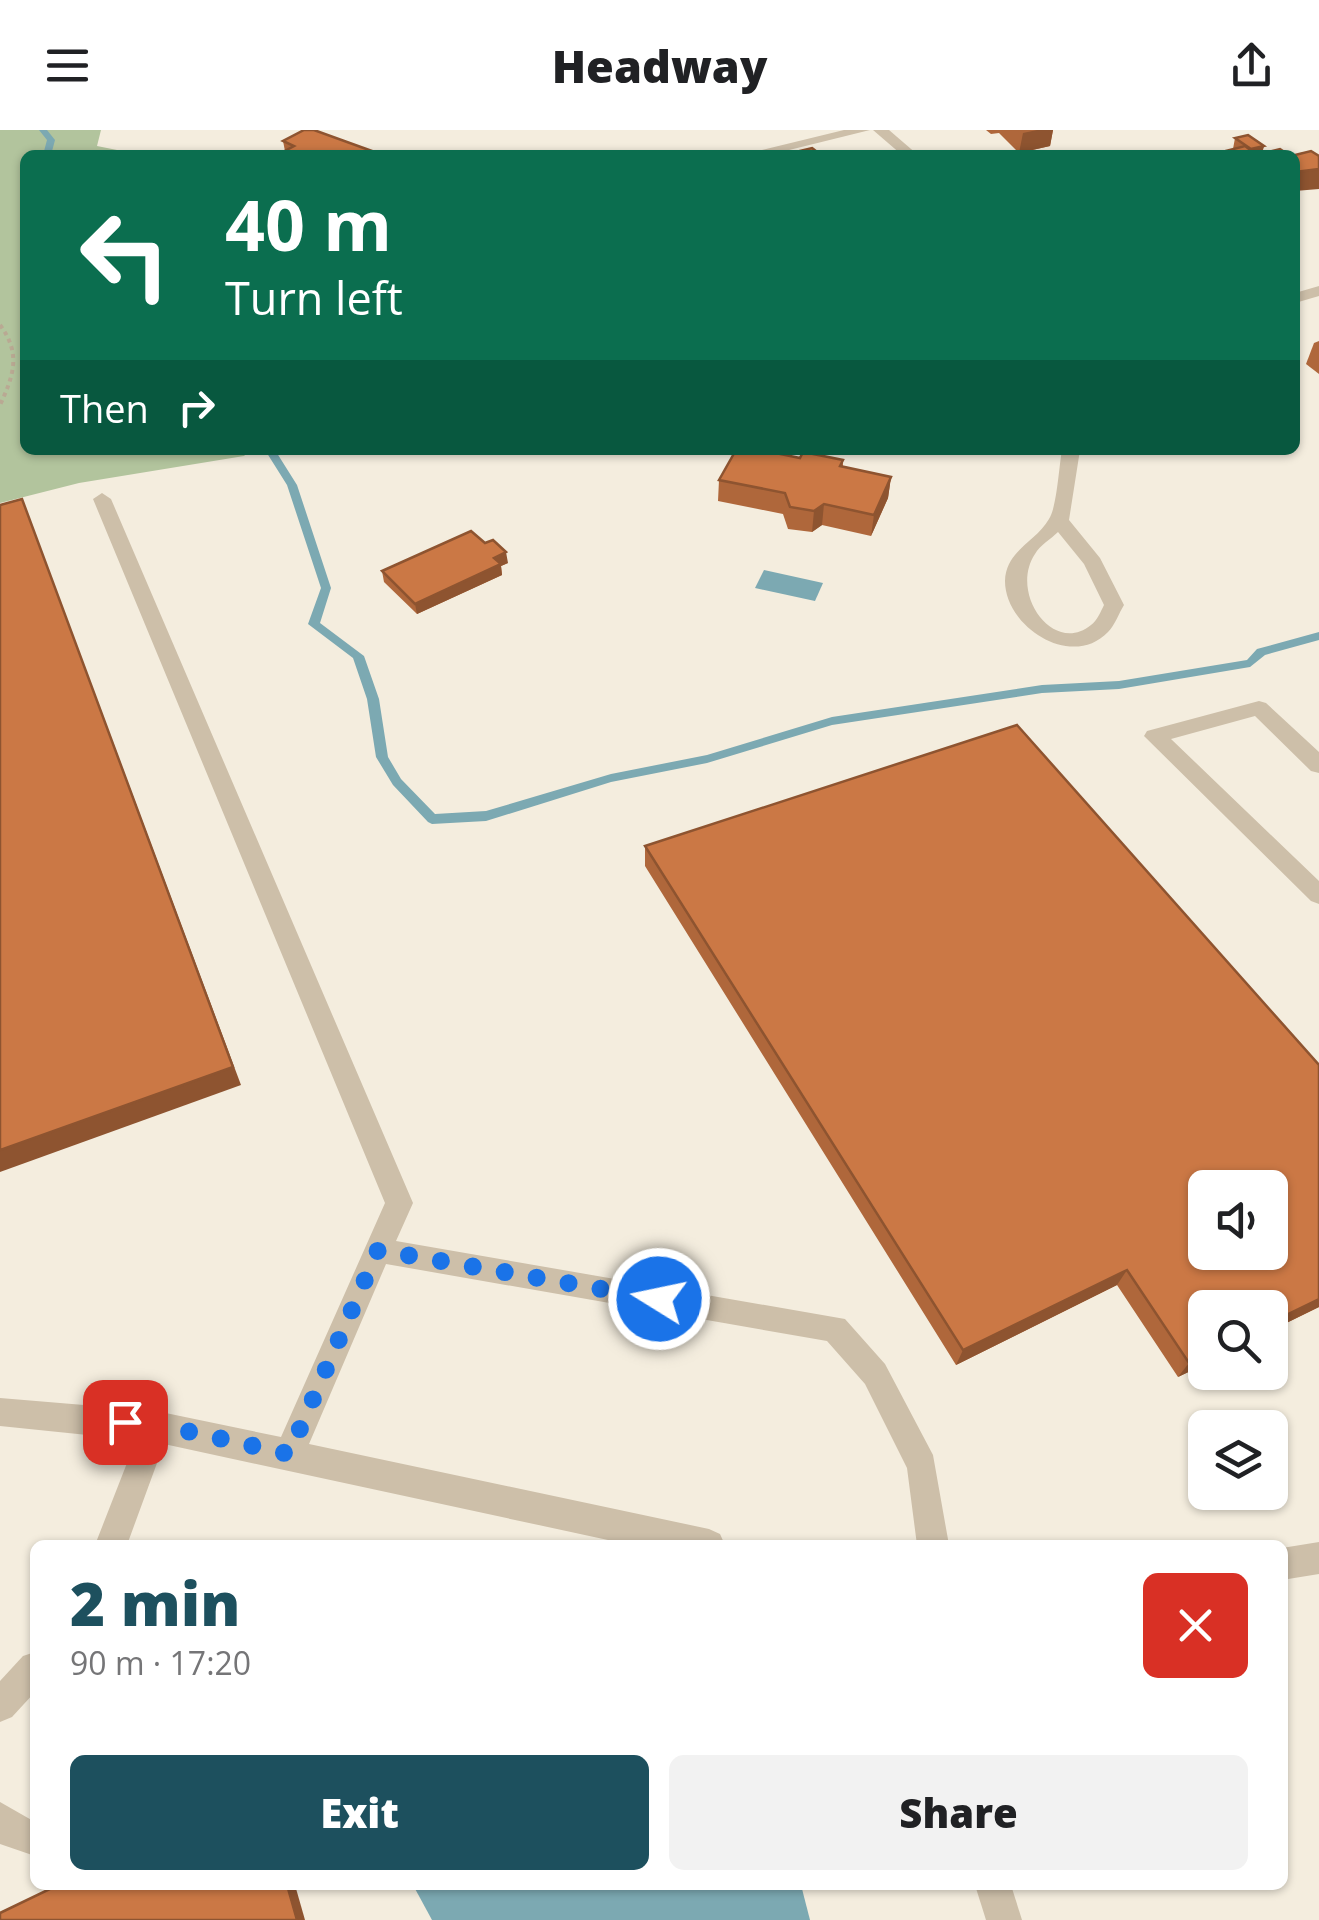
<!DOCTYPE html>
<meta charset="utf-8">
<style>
body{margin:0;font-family:"Open Sans",sans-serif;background:#f2f2f2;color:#202124;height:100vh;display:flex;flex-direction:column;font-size:38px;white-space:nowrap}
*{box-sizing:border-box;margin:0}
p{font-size:32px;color:#757577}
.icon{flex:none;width:55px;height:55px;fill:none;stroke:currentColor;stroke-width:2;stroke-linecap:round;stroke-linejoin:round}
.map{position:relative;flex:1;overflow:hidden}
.details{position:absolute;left:30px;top:1410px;width:1258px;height:350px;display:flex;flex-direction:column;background:#fff;border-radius:15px;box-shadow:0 2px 8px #0004}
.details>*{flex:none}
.hud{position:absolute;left:20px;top:20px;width:1280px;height:305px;border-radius:15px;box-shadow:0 2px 8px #0004;background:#0b6e4f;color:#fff;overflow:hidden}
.tools{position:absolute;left:1188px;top:1040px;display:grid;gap:20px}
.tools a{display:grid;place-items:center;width:100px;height:100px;border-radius:15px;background:#fff;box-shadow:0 2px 8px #0004;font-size:50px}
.pin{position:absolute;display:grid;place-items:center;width:85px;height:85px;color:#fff;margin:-42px;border-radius:20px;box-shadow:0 5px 15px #0006}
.me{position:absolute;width:110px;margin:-55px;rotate:280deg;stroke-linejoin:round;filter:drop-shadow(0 0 8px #0008)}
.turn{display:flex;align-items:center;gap:35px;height:210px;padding:0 40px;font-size:45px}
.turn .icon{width:130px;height:130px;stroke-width:2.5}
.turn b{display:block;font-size:70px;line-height:85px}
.then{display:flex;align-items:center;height:95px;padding:0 40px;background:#0003;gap:20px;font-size:38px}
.round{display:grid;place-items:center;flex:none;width:105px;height:105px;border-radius:15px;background:#f2f2f2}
.overview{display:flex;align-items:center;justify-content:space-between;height:170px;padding:0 40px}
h1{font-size:60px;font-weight:800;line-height:75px;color:#1d505e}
.button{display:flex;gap:20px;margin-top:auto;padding:20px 40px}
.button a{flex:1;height:115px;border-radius:15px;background:#1d505e;color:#fff;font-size:40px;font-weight:800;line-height:115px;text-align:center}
.button a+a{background:#f2f2f2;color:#202124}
header{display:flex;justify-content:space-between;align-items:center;height:130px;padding:0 40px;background:#fff;font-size:45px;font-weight:800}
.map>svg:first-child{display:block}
.green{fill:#b2c49d}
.water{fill:#7ca9b2}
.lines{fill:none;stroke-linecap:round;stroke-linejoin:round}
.stream{fill:#7ca9b2;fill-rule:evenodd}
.path{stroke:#b9a993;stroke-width:4;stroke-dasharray:4 4;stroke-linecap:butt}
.minor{fill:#cdbfa9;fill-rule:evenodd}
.wall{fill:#af673b}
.shaded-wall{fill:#8e5430}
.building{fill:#cb7845;stroke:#8e5430;stroke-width:2.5;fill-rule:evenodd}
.route{stroke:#1a73e8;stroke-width:18;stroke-dasharray:0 32.4}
</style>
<header><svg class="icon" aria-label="menu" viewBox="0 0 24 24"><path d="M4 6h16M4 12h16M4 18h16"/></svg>Headway<svg class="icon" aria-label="share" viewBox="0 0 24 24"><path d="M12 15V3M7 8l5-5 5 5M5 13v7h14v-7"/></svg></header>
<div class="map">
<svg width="1319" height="1790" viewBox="0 0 1319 1790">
<rect width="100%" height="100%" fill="#f4edde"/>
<!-- green -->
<path class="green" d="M0 0H101L97 16 142 25H25V320H250L244 326 79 353 0 373Z"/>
<!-- water -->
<g class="water">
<path d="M764 440 823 453 815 471 755 458Z"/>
<path d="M413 1755H801L810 1790H432Z"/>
</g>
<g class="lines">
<!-- stream -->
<g class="stream">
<path d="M39 0H47L55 10 51 25H43L47 10Z"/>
<path d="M265 320H275L297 355 331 458 320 493 364 526 379 569 388 627 401 649 435 684 486 681 611 644 707 625 832 587 1042 555 1119 551 1247 530 1257 519 1319 502V510L1265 525 1250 537 1119 559 1042 563 832 595 707 633 611 652 486 691 432 694 428 692 393 655 376 627 367 569 353 528 308 494 321 458 287 355Z"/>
</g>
<!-- path -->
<path class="path" d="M0 195C21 223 14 245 0 275"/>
<!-- minor -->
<g class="minor">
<path d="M844 0H870L769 25H742Z"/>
<path d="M873 0H889L918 25H902Z"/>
<path d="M1319 156V166L1295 173V163Z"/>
<path d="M1062 320H1080L1069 390 1100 428 1124 475C1119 483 1115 495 1108 502 1072 540 1005 497 1005 451 1006 420 1036 412 1049 389 1057 377 1059 336 1062 320ZM1058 402 1084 434 1104 475C1101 481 1097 491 1091 495 1053 526 1009 463 1035 424 1040 415 1051 409 1058 402Z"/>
<path d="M102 363 111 369 413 1073 396 1111 845 1189 885 1234 933 1325 949 1415H917L907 1338 865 1254 827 1211 386 1134 309 1314 709 1399 720 1404 725 1415H631L164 1314 127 1415H95L136 1310 0 1296V1268L156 1281 281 1307 385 1073 93 369Z"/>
<path d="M1259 571 1266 573 1319 622V643L1311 641 1255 586 1171 609 1319 751V774L1311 771 1144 606 1147 601Z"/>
<path d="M1319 1412V1444L1282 1450V1418Z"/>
<path d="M35 1522V1562L12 1587 0 1592V1551L23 1526Z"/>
<path d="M0 1672 35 1692V1726L0 1714Z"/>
<path d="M975 1755H1011L1022 1790H986Z"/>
</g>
</g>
<!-- wall -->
<g class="wall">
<path d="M986 0H1053L1050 16 1019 23 999 3 991 4Z"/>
<path d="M1235 8 1264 16 1262 24 1210 25 1233 19Z"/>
<path d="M283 11 383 25 285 21Z"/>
<path d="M1319 211V244L1306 234 1314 213Z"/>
<path d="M800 328 843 330V337L891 347 888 368 871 406 822 395 812 402 788 399 783 384 718 371 719 350Z"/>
<path d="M508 433 501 436 502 445 417 484 384 452 382 441Z"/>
<path d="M645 716 1319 1177 1270 1201V1178L1205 1234 1178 1247 1117 1155 956 1235 645 736Z"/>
</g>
<!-- shaded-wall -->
<g class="shaded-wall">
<path d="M1037 0H1053L1050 16 1019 23 1023 3Z"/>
<path d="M1264 16 1261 25H1249L1251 19Z"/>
<path d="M1319 39V59L1295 61V42Z"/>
<path d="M891 347 888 368 871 406 874 385Z"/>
<path d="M22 369 241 955 0 1042V1020Z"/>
<path d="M824 374 822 395 812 402 814 381Z"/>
<path d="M506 422 508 433 501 436 502 445 417 484 415 474Z"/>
<path d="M1127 1140 1117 1155 956 1235 963 1220Z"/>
<path d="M1319 1169V1177L1270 1201V1193Z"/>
<path d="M1205 1225V1234L1178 1247 1189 1233Z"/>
<path d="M287 1755H295L305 1790H297Z"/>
</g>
<!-- building -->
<g class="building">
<path d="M304 0H314L383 25H277L294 16 283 11Z"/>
<path d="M1248 5 1264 16 1251 19 1235 8Z"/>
<path d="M1245 16 1257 25 1280 19 1289 25H1210Z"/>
<path d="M812 18 821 25H783Z"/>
<path d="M1311 21 1319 26V39L1295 42V25Z"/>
<path d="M736 320H761L800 328 803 322 843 330 840 336 891 347 874 385 824 374 814 381 790 377 785 363 719 350Z"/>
<path d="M22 369 233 937 0 1020V375Z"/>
<path d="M471 401 485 413 493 410 506 422 494 428 501 434 415 474 382 441Z"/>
<path d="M1017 595 1319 935V1169L1270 1193V1178H1205V1225L1189 1233 1127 1140 963 1220 645 716ZM1205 1058H1270V1122H1205Z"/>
<path d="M58 1755H287L297 1790H0V1783Z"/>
</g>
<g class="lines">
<!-- route -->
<path class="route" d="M125 1292 192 1302 289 1324 378 1120 659 1169"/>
</g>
</svg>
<div class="tools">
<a><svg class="icon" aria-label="sound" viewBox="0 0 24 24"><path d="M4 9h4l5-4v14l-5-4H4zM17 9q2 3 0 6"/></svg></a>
<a><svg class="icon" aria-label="search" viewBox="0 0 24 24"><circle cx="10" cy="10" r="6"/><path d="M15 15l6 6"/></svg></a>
<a><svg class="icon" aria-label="layers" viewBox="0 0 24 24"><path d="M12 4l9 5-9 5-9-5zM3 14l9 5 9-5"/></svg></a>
</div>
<div class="pin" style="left:125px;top:1292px;background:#d93025"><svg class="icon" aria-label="arrive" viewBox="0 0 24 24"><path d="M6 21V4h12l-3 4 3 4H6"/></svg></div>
<svg class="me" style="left:659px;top:1169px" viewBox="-20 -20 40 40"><circle r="17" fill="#1a73e8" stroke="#fff" stroke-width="3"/><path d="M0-11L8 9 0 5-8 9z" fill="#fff"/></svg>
<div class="hud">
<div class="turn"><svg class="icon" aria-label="left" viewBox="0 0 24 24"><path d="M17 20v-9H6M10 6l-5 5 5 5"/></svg><div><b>40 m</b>Turn left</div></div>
<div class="then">Then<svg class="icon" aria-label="right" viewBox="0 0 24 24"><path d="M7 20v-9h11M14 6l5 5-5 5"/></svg></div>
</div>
<section class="details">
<div class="overview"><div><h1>2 min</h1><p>90 m · 17:20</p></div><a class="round" style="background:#d93025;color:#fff"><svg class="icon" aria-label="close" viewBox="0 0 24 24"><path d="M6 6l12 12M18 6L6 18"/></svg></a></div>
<div class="button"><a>Exit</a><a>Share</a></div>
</section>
</div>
